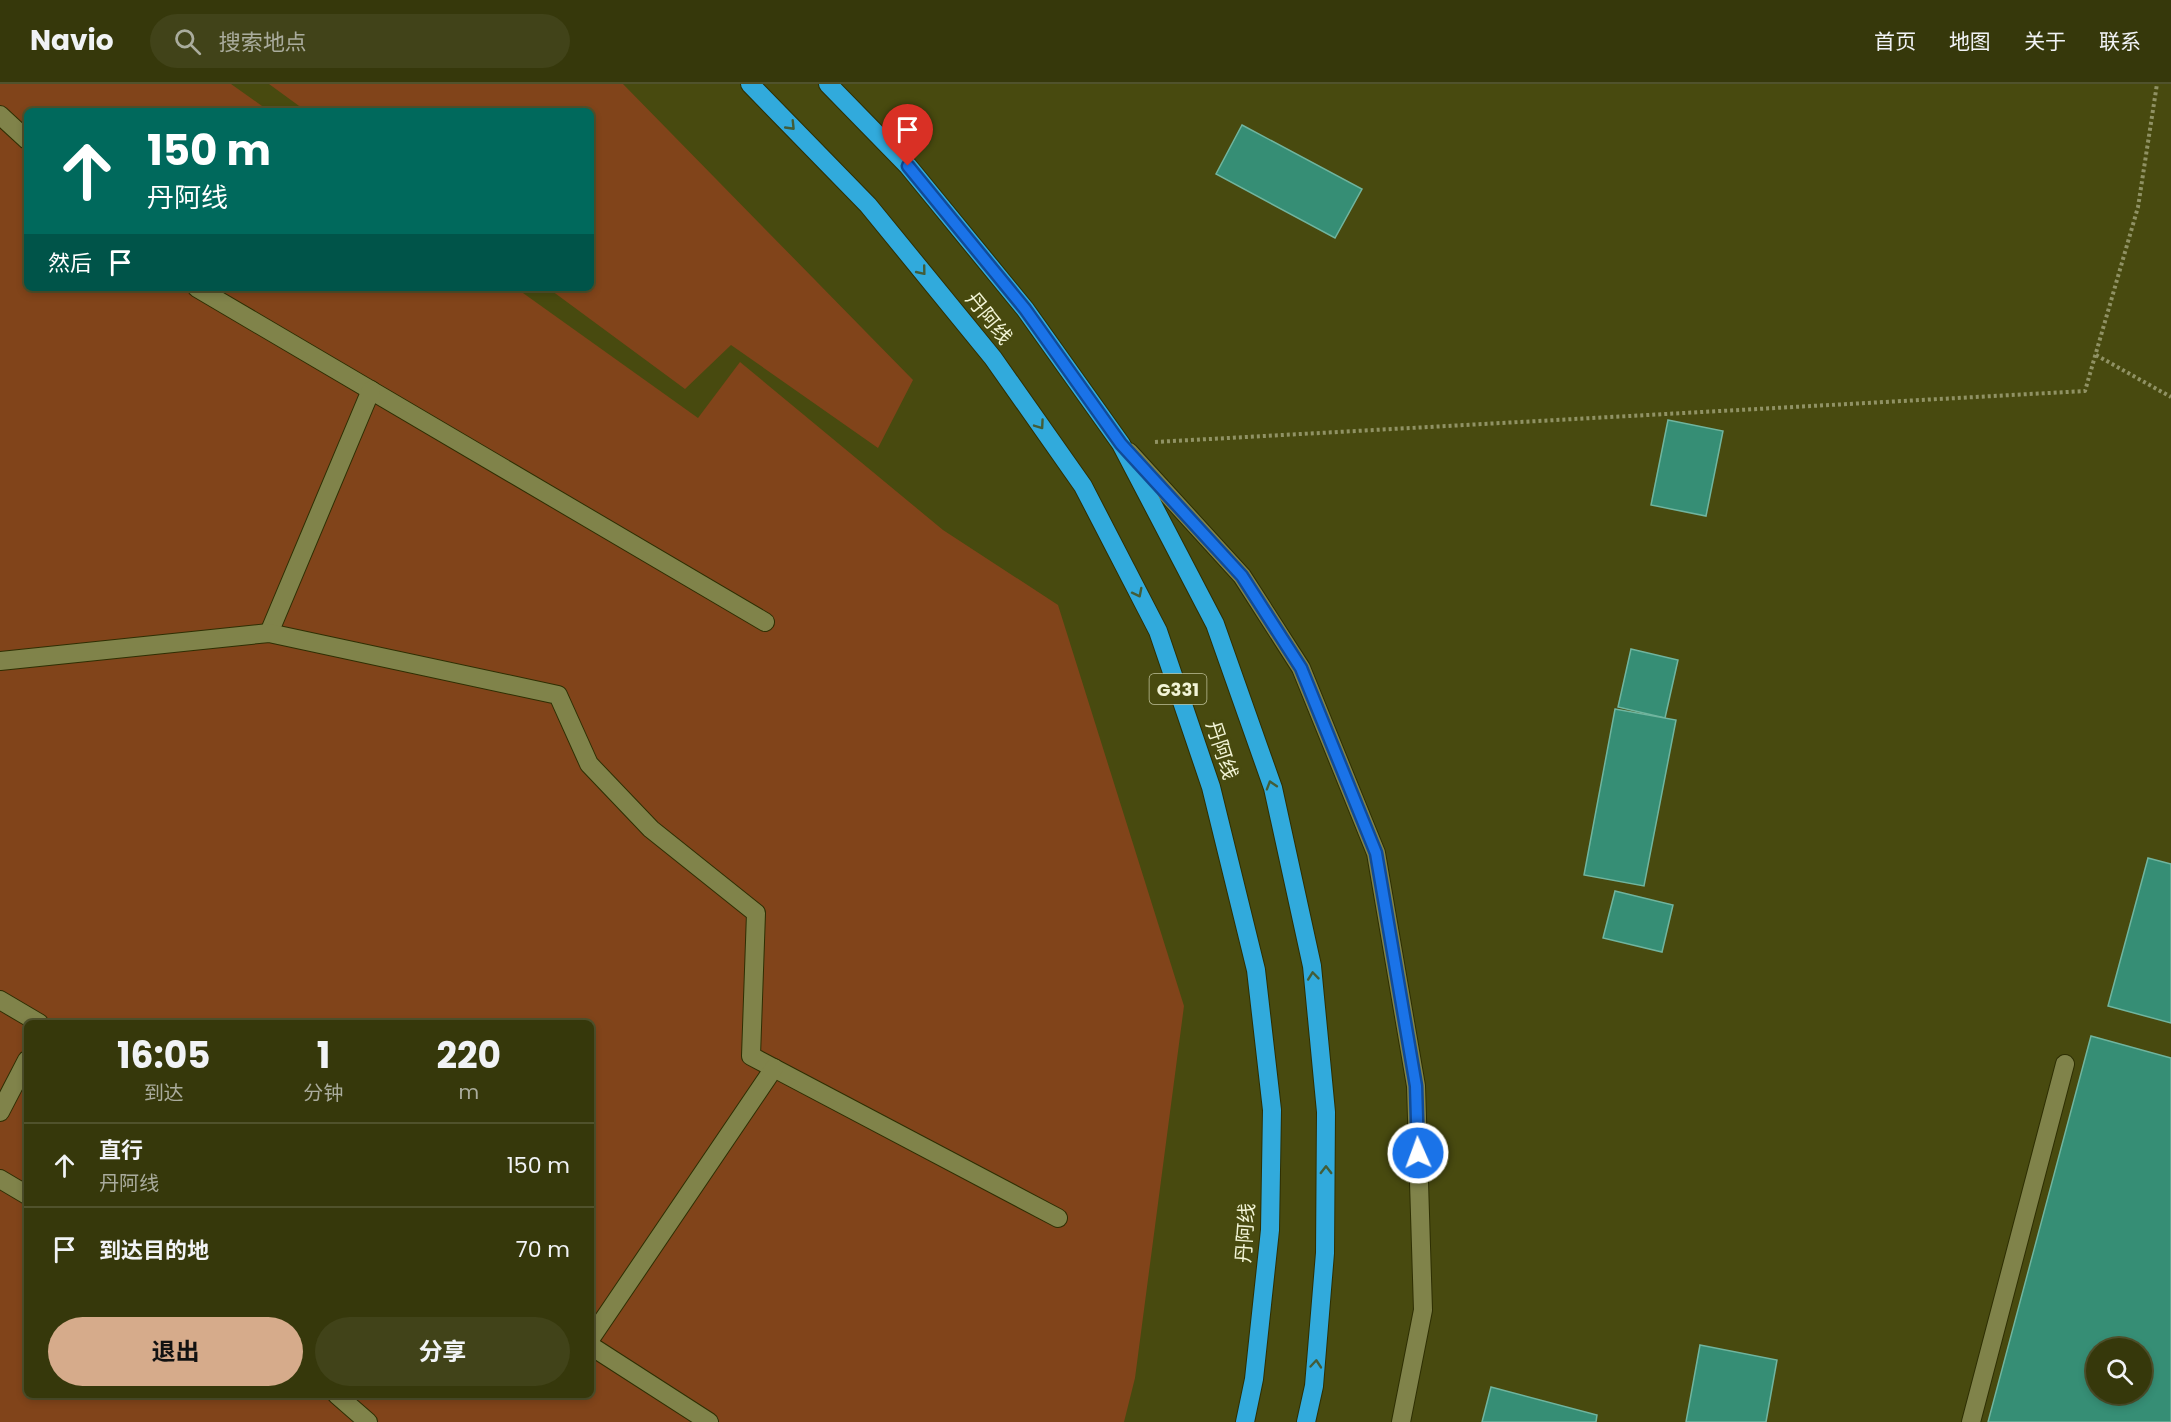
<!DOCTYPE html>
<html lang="zh">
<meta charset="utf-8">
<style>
body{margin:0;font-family:Poppins,"Noto Sans SC",sans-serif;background:#414319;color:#f1f3f6;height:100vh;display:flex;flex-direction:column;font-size:22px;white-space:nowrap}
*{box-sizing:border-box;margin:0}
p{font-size:20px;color:#aaac9d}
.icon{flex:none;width:33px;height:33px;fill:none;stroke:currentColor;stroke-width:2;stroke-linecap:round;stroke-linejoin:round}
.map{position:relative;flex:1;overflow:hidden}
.drawer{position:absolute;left:24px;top:936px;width:570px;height:378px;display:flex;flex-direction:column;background:#36380b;border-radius:9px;box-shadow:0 3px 9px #0003,0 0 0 2px #50522c}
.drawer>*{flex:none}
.top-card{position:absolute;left:24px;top:24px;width:570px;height:183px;border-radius:9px;box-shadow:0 3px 9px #0003,0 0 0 2px #50522c;background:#00695c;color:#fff;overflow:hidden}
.controls{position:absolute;left:2086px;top:1254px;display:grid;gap:12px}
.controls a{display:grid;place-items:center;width:66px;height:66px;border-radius:50%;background:#36380b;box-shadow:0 3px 9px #0003,0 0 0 2px #50522c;font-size:30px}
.pin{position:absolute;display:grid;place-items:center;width:51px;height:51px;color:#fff;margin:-62px -26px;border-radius:50% 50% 50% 0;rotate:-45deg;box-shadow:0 0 6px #0007}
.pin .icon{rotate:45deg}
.me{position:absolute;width:66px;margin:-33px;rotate:358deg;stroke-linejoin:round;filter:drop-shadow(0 0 4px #0008)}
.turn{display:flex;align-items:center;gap:21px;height:126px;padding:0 24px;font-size:27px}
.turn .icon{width:78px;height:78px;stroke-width:2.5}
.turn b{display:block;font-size:42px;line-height:51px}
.then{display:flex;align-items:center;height:57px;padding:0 24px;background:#0003;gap:12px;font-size:22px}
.eta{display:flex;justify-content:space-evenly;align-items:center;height:102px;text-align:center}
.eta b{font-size:36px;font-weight:700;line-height:42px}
.button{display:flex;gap:12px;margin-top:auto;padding:12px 24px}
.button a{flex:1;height:69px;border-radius:36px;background:#d6ab8b;color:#111;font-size:24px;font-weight:700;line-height:69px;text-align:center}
.button a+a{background:#414319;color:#f1f3f6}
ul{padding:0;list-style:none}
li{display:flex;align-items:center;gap:18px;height:84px;padding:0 24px;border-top:2px solid #50522c}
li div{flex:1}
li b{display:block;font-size:22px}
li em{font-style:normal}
header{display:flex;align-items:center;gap:36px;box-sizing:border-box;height:84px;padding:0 30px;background:#36380b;border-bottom:2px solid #50522c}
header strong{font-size:28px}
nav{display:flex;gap:33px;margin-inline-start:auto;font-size:21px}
.search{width:420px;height:54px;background:#414319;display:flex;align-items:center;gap:15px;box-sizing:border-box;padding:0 21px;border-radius:33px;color:#aaac9d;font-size:22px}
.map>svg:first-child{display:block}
.green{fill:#81441a;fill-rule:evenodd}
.building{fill:#368e75;stroke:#70b59f;stroke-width:1.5;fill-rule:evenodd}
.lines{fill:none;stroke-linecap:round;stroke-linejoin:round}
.minor-casing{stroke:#2e2f03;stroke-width:20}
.highway-casing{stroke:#2e2f03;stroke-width:20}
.path{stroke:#909264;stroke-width:4;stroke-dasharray:3 3;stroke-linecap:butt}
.minor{stroke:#80834a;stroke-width:18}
.highway{stroke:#31aadc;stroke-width:18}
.oneway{stroke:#435d38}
.route-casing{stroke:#114b97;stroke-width:15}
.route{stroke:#1a73e8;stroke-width:10}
.labels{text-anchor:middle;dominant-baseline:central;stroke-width:6;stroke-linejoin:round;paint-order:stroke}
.shield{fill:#484a0f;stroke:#bfc19a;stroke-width:1.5}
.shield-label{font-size:18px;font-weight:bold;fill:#f2f4d6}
.street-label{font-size:20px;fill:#f2f4d6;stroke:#484a0f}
</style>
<header>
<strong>Navio</strong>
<div class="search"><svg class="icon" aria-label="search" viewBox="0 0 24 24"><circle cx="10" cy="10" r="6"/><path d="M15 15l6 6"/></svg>搜索地点</div>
<nav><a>首页</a><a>地图</a><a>关于</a><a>联系</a></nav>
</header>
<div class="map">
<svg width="2171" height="1338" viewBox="0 0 2171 1338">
<rect width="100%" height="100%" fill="#484a0f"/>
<!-- green -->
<g class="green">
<path d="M0 0H231L269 27H27V204H516L698 334 740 278 943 446 1058 521 1184 922 1135 1294 1124 1338H0ZM27 939H591V1311H27Z"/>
<path d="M269 0H623L913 296 878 364 731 261 685 305 548 204H591V27H306Z"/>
</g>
<!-- building -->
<g class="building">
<path d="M1242 41 1362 105 1335 154 1216 90Z"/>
<path d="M1668 336 1723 347 1706 432 1651 421Z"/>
<path d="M1631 565 1678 576 1665 634 1618 623Z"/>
<path d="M1615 625 1676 636 1644 802 1584 791Z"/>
<path d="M2148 774 2171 780V939L2108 922Z"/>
<path d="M1615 807 1673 821 1662 868 1603 854Z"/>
<path d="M2091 952 2171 974V1338H1988ZM2097 1264H2142V1310H2097Z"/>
<path d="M1700 1261 1777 1276 1766 1338H1686Z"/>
<path d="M1491 1303 1597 1331 1596 1338H1482Z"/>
</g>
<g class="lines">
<!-- minor casing -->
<g class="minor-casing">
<g id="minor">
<path d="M0 31 27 56"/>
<path d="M197 204 765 538"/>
<path d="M1129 368 1242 492 1301 584 1376 769 1416 1002 1423 1226 1401 1338"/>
<path d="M269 549 371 306"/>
<path d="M0 577 269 549 558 611 589 680 651 745 756 829 751 972 1058 1134"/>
<path d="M0 916 39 939"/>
<path d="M0 1028 27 976"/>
<path d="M0 1095 27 1111"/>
<path d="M591 1254 774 984"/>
<path d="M591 1262 709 1338"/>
<path d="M337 1311 368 1338"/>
<path d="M1971 1338 2065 980"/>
</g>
</g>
<!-- highway casing -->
<g class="highway-casing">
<g id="highway">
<path d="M750 0 868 121 993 274 1083 402 1158 547 1211 703 1256 886 1272 1026 1270 1146 1254 1295 1245 1338"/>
<path d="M828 0 908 82 1025 225 1121 360 1215 540 1273 704 1312 882 1326 1028 1325 1169 1314 1302 1306 1338"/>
</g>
</g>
<!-- path -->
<g class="path">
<path d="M2096 271 2171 313"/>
<path d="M1155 358 2085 307 2138 123 2157 0"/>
</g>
<!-- minor -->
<use href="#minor" class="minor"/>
<!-- highway -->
<use href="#highway" class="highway"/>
</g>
<!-- one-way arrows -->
<defs><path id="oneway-chevron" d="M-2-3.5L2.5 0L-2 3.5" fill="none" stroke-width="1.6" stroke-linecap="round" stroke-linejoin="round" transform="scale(1.5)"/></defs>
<g class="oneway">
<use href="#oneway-chevron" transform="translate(791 42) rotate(46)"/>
<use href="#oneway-chevron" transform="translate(922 187) rotate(51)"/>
<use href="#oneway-chevron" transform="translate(1040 341) rotate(55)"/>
<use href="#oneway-chevron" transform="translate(1138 509) rotate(63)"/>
<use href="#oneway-chevron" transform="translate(1271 701) rotate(-107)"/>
<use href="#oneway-chevron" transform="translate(1313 892) rotate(-96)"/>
<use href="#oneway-chevron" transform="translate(1326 1086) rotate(-90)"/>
<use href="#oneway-chevron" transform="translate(1316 1280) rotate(-85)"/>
</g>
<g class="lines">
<!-- route casing -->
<g class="route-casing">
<path id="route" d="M908 82 1025 225 1121 360 1242 492 1301 584 1376 769 1416 1002 1418 1069"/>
</g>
<!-- route -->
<use href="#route" class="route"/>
</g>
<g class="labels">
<!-- shield labels -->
<rect class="shield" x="1149.5" y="590" width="57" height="30" rx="4.5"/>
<g class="shield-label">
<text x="1178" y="605">G331</text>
</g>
<!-- street labels -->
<g class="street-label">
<text transform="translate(989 234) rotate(51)">丹阿线</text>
<text transform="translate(1222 666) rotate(72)">丹阿线</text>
<text transform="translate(1245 1149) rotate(-86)">丹阿线</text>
</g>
</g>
</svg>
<div class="controls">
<a><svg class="icon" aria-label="search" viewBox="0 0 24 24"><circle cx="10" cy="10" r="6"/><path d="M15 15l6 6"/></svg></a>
</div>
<div class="pin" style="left:908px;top:82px;background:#d93025"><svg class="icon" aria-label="arrive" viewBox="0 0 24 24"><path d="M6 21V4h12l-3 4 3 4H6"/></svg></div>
<svg class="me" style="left:1418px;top:1069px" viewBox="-20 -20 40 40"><circle r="17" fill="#1a73e8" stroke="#fff" stroke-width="3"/><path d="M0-11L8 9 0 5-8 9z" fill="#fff"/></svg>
<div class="top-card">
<div class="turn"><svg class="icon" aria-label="ahead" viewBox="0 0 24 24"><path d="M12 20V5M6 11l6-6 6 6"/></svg><div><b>150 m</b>丹阿线</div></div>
<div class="then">然后<svg class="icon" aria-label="arrive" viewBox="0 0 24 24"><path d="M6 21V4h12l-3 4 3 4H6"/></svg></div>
</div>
<section class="drawer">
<div class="eta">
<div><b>16:05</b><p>到达</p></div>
<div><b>1</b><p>分钟</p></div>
<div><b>220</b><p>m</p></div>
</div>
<ul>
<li><svg class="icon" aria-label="ahead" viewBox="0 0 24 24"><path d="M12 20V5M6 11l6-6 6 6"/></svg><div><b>直行</b><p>丹阿线</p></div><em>150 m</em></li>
<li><svg class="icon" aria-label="arrive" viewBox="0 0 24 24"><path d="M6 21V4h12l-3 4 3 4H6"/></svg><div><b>到达目的地</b></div><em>70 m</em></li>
</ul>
<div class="button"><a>退出</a><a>分享</a></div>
</section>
</div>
